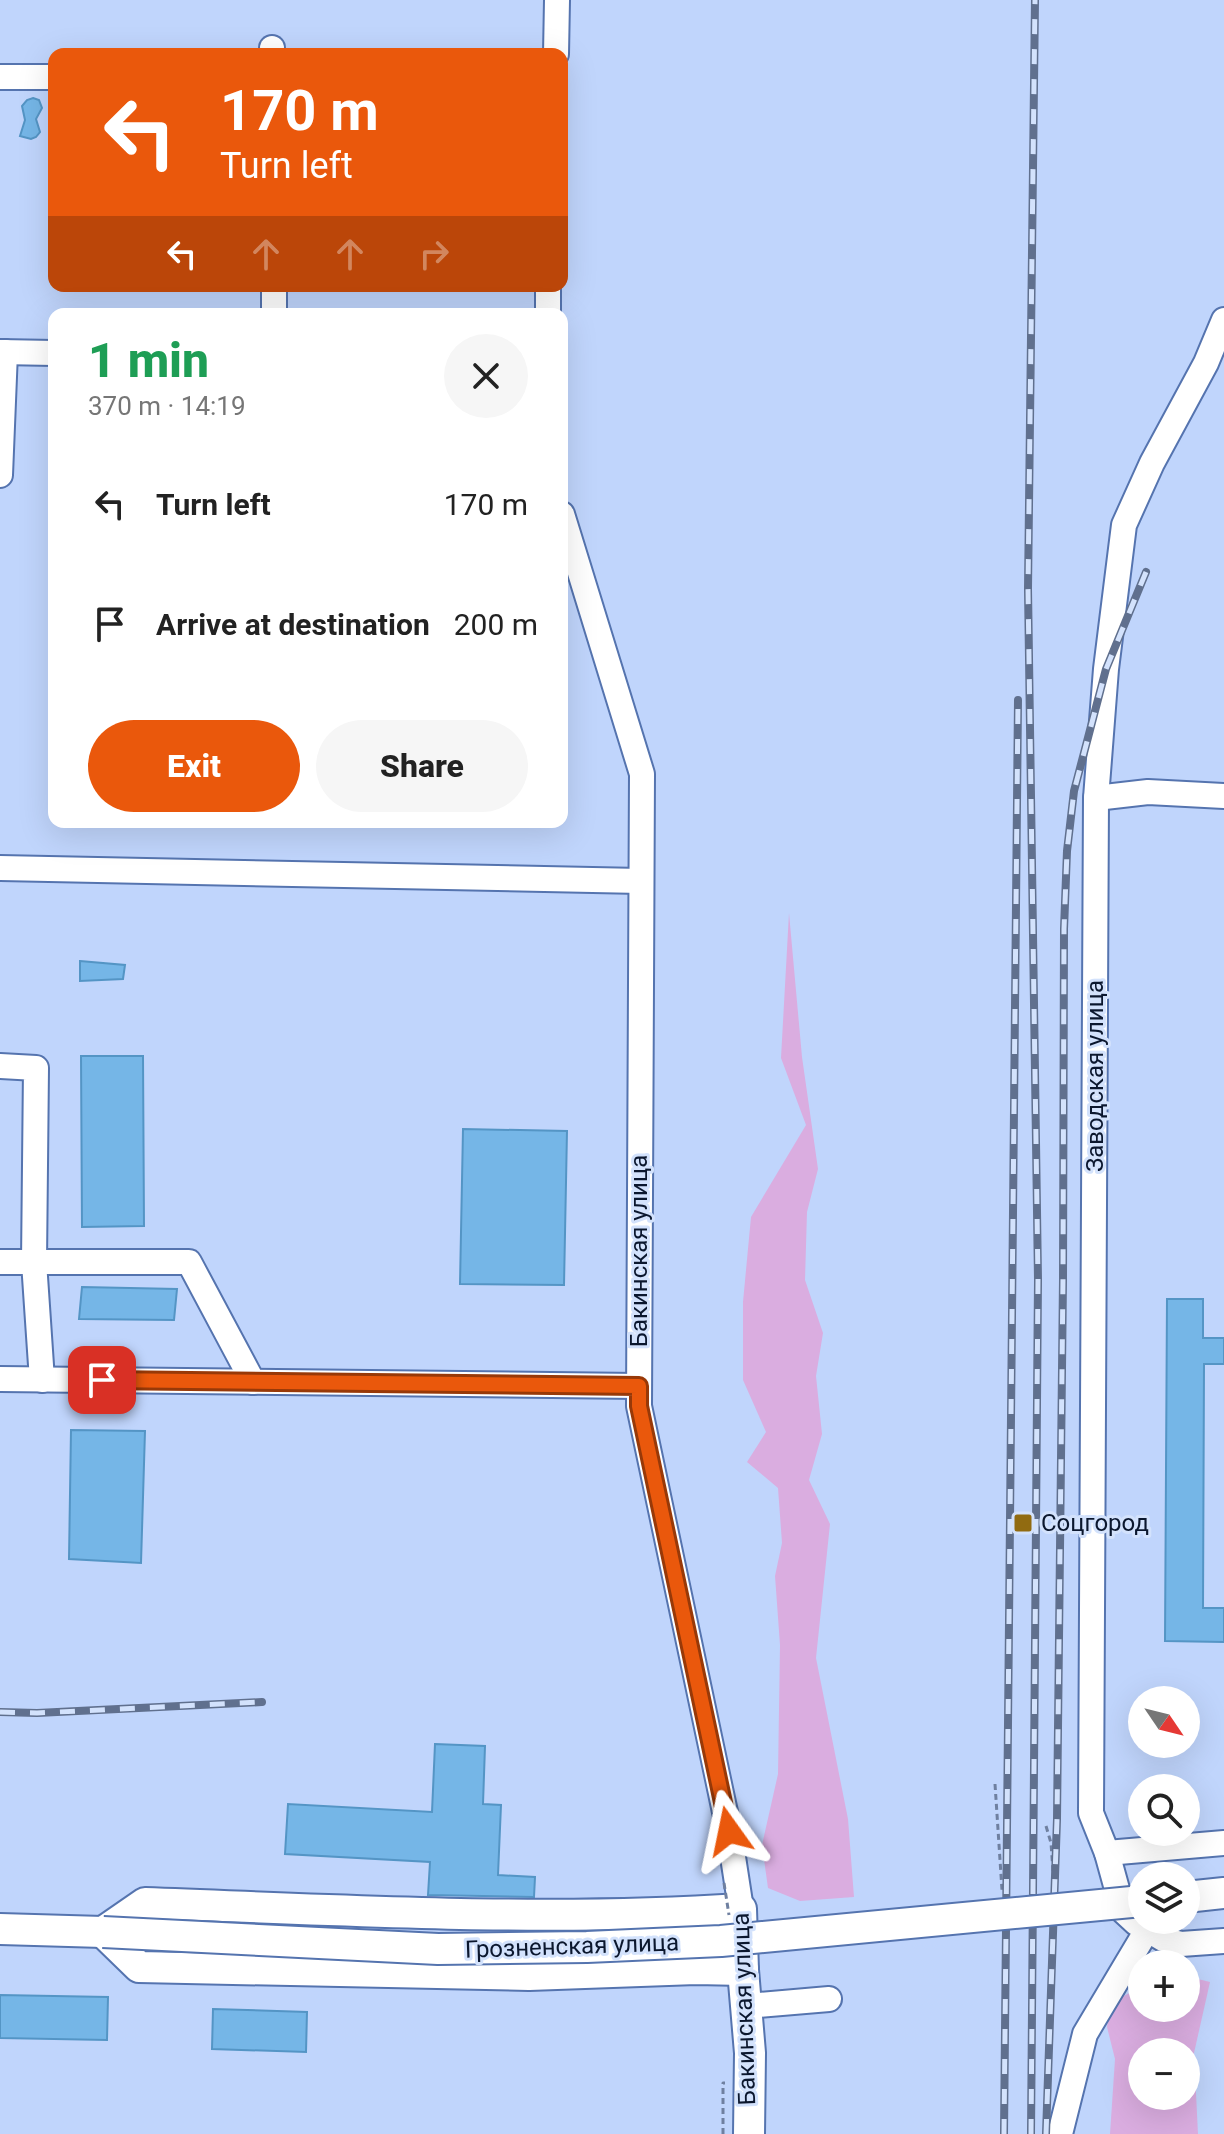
<!DOCTYPE html>
<meta charset="utf-8">
<style>
body{margin:0;font-family:Roboto,sans-serif;background:#f6f6f6;color:#222;height:100vh;display:flex;flex-direction:column;font-size:30px;white-space:nowrap}
*{box-sizing:border-box;margin:0}
p{font-size:26px;color:#767676}
.icon{flex:none;width:44px;height:44px;fill:none;stroke:currentColor;stroke-width:2;stroke-linecap:round;stroke-linejoin:round}
.map{position:relative;flex:1;overflow:hidden}
.sheet{position:absolute;left:48px;top:308px;width:520px;height:520px;display:flex;flex-direction:column;background:#fff;border-radius:16px;box-shadow:0 8px 32px #0002}
.sheet>*{flex:none}
.banner{position:absolute;left:48px;top:48px;width:520px;height:244px;border-radius:16px;box-shadow:0 8px 32px #0002;background:#ea580c;color:#fff;overflow:hidden}
.needle{width:52px;rotate:125deg}
.tools{position:absolute;left:1128px;top:1686px;display:grid;gap:16px}
.tools a{display:grid;place-items:center;width:72px;height:72px;border-radius:50%;background:#fff;box-shadow:0 8px 32px #0002;font-size:40px}
.pin{position:absolute;display:grid;place-items:center;width:68px;height:68px;color:#fff;margin:-34px;border-radius:16px;box-shadow:0 4px 12px #0006}
.me{position:absolute;width:88px;margin:-44px;rotate:348deg;stroke-linejoin:round;filter:drop-shadow(0 0 6px #0008)}
.turn{display:flex;align-items:center;gap:28px;height:168px;padding:0 40px;font-size:36px}
.turn .icon{width:104px;height:104px;stroke-width:2.5}
.turn b{display:block;font-size:56px;line-height:68px}
.lanes{display:flex;align-items:center;height:76px;padding:0 40px;background:#0003;justify-content:center;gap:40px;direction:ltr}
.lanes .off{opacity:.35}
.round{display:grid;place-items:center;flex:none;width:84px;height:84px;border-radius:42px;background:#f6f6f6}
.head{display:flex;align-items:center;justify-content:space-between;height:136px;padding:0 40px}
h1{font-size:48px;font-weight:800;line-height:60px;color:#1e9e55}
.action{display:flex;gap:16px;margin-top:auto;padding:16px 40px}
.action a{flex:1;height:92px;border-radius:48px;background:#ea580c;color:#fff;font-size:32px;font-weight:800;line-height:92px;text-align:center}
.action a+a{background:#f6f6f6;color:#222}
ul{padding:0;list-style:none}
li{display:flex;align-items:center;gap:24px;height:120px;padding:0 40px}
li div{flex:1}
li b{display:block;font-size:30px}
li em{font-style:normal}
.map>svg:first-child{display:block}
.green{fill:#daade0;fill-rule:evenodd}
.building{fill:#75b6e7;stroke:#5495c5;stroke-width:2}
.lines{fill:none;stroke-linecap:round;stroke-linejoin:round}
.minor-casing{stroke:#5574af;stroke-width:28}
.major-casing{stroke:#5574af;stroke-width:34}
.path{stroke:#6f80a0;stroke-width:3;stroke-dasharray:6 4;stroke-linecap:butt}
.minor{stroke:#fff;stroke-width:24}
.major{stroke:#fff;stroke-width:30}
.rail-casing{stroke:#60708e;stroke-width:8}
.rail{stroke:#d3e2fc;stroke-width:5;stroke-dasharray:15;stroke-linecap:butt}
.major-bridge-casing{stroke:#5574af;stroke-width:34;stroke-linecap:butt}
.path-bridge{stroke:#6f80a0;stroke-width:3;stroke-dasharray:6 4;stroke-linecap:butt}
.major-bridge{stroke:#fff;stroke-width:30}
.route-casing{stroke:#983908;stroke-width:20}
.route{stroke:#ea580c;stroke-width:14}
.poi-dot{fill:#916b11;stroke:#d3e2fc;stroke-width:3}
.labels{text-anchor:middle;dominant-baseline:central;stroke-width:6;stroke-linejoin:round;paint-order:stroke}
.street-label{font-size:24px;fill:#0b172e;stroke:#d3e2fc}
.poi-label{font-size:24px;fill:#0b172e;stroke:#d3e2fc;text-anchor:start}
</style>
<div class="map">
<svg width="1224" height="2134" viewBox="0 0 1224 2134">
<rect width="100%" height="100%" fill="#c0d5fc"/>
<!-- green -->
<g class="green">
<path d="M789 913 802 1057 818 1169 807 1212 805 1280 823 1333 816 1376 822 1434 809 1480 830 1524 816 1658 848 1819 854 1897 800 1901 768 1888 762 1845 778 1774 780 1645 775 1576 782 1543 778 1488 747 1462 766 1432 743 1380V1302L751 1217 806 1125 781 1058Z"/>
<path d="M1198 1979 1210 1982 1194 2053 1198 2134H1110L1115 2059 1107 2027 1111 2003 1142 1986V2008H1186V1985ZM1142 2052H1186V2096H1142Z"/>
</g>
<!-- building -->
<g class="building">
<path d="M33 98 39 100 42 108 36 119 40 132 36 137 31 139 20 136 25 120 22 106 27 100Z"/>
<path d="M80 961 125 965 123 979 80 981Z"/>
<path d="M81 1056H143L144 1226 82 1227Z"/>
<path d="M463 1129 567 1131 564 1285 460 1284Z"/>
<path d="M82 1287 177 1289 174 1320 79 1319Z"/>
<path d="M1167 1299H1203V1338H1224V1364H1204L1203 1608H1224V1642L1165 1641Z"/>
<path d="M71 1430 145 1431 141 1563 69 1559Z"/>
<path d="M435 1744 485 1746 483 1804 501 1805 498 1875 535 1877 534 1897 428 1895 430 1862 285 1854 288 1804 432 1812Z"/>
<path d="M0 1995 108 1997 107 2040 0 2038Z"/>
<path d="M213 2009 307 2012 306 2052 212 2049Z"/>
</g>
<g class="lines">
<!-- minor casing -->
<g class="minor-casing">
<g id="minor">
<path d="M272 48V54"/>
<path d="M556 54 557 0"/>
<path d="M0 77H54"/>
<path d="M274 286V314"/>
<path d="M548 314V286"/>
<path d="M1224 320 1206 363 1152 463 1124 525 1106 669 1096 798 1091 1813 1107 1853 1123 1911 1136 1923 1163 1939 1181 1944 1224 1941"/>
<path d="M0 352 54 353"/>
<path d="M0 475 5 352"/>
<path d="M562 514 642 774 639 1406 729 1831 741 1909"/>
<path d="M1096 798 1148 792 1224 796"/>
<path d="M0 868 641 881"/>
<path d="M0 1066 36 1068 34 1262 42 1380"/>
<path d="M0 1262H189L253 1382"/>
<path d="M0 1379 639 1386"/>
<path d="M1107 1853 1224 1843"/>
<path d="M747 2006 829 1999"/>
<path d="M1060 2134 1085 2034 1147 1930"/>
</g>
</g>
<!-- major casing -->
<g class="major-casing">
<g id="major">
<path d="M1186 1897 1224 1893"/>
<path d="M0 1929 103 1932"/>
<path d="M103 1932 145 1903C344 1910 543 1922 741 1909L743 1970 750 2053 749 2134"/>
<path d="M103 1932 139 1967 529 1975 696 1969 743 1970"/>
</g>
</g>
<!-- path -->
<g class="path">
<path d="M995 1784 1002 1890"/>
<path d="M1046 1826 1051 1843 1054 1885"/>
<path d="M723 2134V2083H725"/>
</g>
<!-- minor -->
<use href="#minor" class="minor"/>
<!-- major -->
<use href="#major" class="major"/>
<!-- rail casing -->
<g class="rail-casing">
<g id="rail">
<path d="M0 1712 37 1713 262 1702"/>
<path d="M1004 2134 1018 700"/>
<path d="M1031 2134 1038 1280 1028 589 1035 0"/>
<path d="M1046 2134 1057 1819 1063 1279 1064 929 1067 851 1074 791 1106 669 1146 572"/>
</g>
</g>
<!-- rail -->
<use href="#rail" class="rail"/>
<!-- major-bridge casing -->
<g class="major-bridge-casing">
<path id="major-bridge" d="M103 1932 438 1949 587 1947 721 1941 1142 1901"/>
</g>
<!-- path-bridge -->
<path class="path-bridge" d="M724 1883 729 1915"/>
<!-- major-bridge -->
<use href="#major-bridge" class="major-bridge"/>
</g>
<g class="lines">
<!-- route casing -->
<g class="route-casing">
<path id="route" d="M102 1380 639 1386V1406L729 1831"/>
</g>
<!-- route -->
<use href="#route" class="route"/>
</g>
<!-- markers -->
<rect class="poi-dot" x="1013" y="1513" width="20" height="20" rx="4"/>
<g class="labels">
<!-- street labels -->
<g class="street-label">
<text transform="translate(1095 1076) rotate(-90)">Заводская улица</text>
<text transform="translate(639 1251) rotate(-90)">Бакинская улица</text>
<text transform="translate(572 1946) rotate(-2)">Грозненская улица</text>
<text transform="translate(744 2009) rotate(-92)">Бакинская улица</text>
</g>
<!-- poi labels -->
<g class="poi-label">
<text x="1041" y="1523">Соцгород</text>
</g>
</g>
</svg>
<div class="tools">
<a><svg class="needle" viewBox="-14 -14 28 28"><path d="M0-13l5 13h-10z" fill="#e53935"/><path d="M0 13l5-13h-10z" fill="#767676"/></svg></a>
<a><svg class="icon" aria-label="search" viewBox="0 0 24 24"><circle cx="10" cy="10" r="6"/><path d="M15 15l6 6"/></svg></a>
<a><svg class="icon" aria-label="layers" viewBox="0 0 24 24"><path d="M12 4l9 5-9 5-9-5zM3 14l9 5 9-5"/></svg></a>
<a>+</a>
<a>−</a>
</div>
<div class="pin" style="left:102px;top:1380px;background:#d93025"><svg class="icon" aria-label="arrive" viewBox="0 0 24 24"><path d="M6 21V4h12l-3 4 3 4H6"/></svg></div>
<svg class="me" style="left:729px;top:1831px" viewBox="-20 -20 40 40"><path d="M0-17L14 15 0 8-14 15z" fill="#ea580c" stroke="#fff" stroke-width="4"/></svg>
<div class="banner">
<div class="turn"><svg class="icon" aria-label="left" viewBox="0 0 24 24"><path d="M17 20v-9H6M10 6l-5 5 5 5"/></svg><div><b>170 m</b>Turn left</div></div>
<div class="lanes"><svg class="icon" aria-label="left" viewBox="0 0 24 24"><path d="M17 20v-9H6M10 6l-5 5 5 5"/></svg><svg class="icon off" aria-label="ahead" viewBox="0 0 24 24"><path d="M12 20V5M6 11l6-6 6 6"/></svg><svg class="icon off" aria-label="ahead" viewBox="0 0 24 24"><path d="M12 20V5M6 11l6-6 6 6"/></svg><svg class="icon off" aria-label="right" viewBox="0 0 24 24"><path d="M7 20v-9h11M14 6l5 5-5 5"/></svg></div>
</div>
<section class="sheet">
<div class="head"><div><h1>1 min</h1><p>370 m · 14:19</p></div><a class="round"><svg class="icon" aria-label="close" viewBox="0 0 24 24"><path d="M6 6l12 12M18 6L6 18"/></svg></a></div>
<ul>
<li><svg class="icon" aria-label="left" viewBox="0 0 24 24"><path d="M17 20v-9H6M10 6l-5 5 5 5"/></svg><div><b>Turn left</b></div><em>170 m</em></li>
<li><svg class="icon" aria-label="arrive" viewBox="0 0 24 24"><path d="M6 21V4h12l-3 4 3 4H6"/></svg><div><b>Arrive at destination</b></div><em>200 m</em></li>
</ul>
<div class="action"><a>Exit</a><a>Share</a></div>
</section>
</div>
